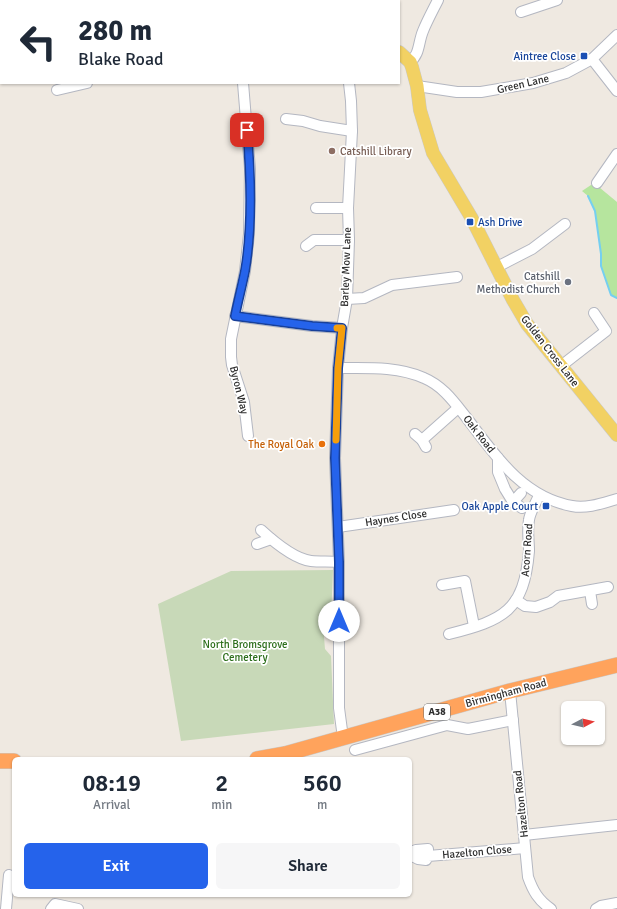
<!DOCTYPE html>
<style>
body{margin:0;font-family:Signika,sans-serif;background:#f6f6f7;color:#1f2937;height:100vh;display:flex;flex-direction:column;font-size:15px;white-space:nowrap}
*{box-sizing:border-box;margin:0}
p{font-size:13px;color:#747a83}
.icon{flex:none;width:22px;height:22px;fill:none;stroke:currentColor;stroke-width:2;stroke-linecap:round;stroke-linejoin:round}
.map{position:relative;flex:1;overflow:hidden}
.side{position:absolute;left:12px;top:757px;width:400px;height:140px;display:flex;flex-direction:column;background:#fff;border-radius:6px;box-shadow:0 1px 3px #0004}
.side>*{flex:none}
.top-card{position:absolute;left:0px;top:0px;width:400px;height:84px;box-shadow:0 1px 3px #0004;background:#fff;color:#1f2937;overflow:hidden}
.needle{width:26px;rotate:83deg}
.controls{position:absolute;left:561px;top:701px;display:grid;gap:8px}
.controls a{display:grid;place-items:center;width:44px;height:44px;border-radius:6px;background:#fff;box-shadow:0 1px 3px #0004;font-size:20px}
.pin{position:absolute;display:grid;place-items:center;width:34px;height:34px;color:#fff;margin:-17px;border-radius:8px;box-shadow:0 2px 6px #0006}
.me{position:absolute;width:44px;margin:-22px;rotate:0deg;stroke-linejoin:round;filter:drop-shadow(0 0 3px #0008)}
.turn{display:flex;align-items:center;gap:14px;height:84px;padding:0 12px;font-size:18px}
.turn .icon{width:52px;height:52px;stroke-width:2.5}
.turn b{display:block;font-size:28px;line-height:34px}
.eta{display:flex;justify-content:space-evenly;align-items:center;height:68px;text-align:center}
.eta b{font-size:24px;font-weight:600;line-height:28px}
.cta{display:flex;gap:8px;margin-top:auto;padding:8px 12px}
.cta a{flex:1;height:46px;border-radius:6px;background:#2563eb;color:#fff;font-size:16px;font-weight:600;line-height:46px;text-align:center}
.cta a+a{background:#f6f6f7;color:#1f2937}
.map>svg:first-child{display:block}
.green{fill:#b6e59e}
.cemetery{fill:#c8d9b8}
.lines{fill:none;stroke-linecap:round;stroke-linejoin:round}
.stream{stroke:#75cff0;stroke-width:2}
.minor-casing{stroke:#b4b7c1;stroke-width:12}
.major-casing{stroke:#c9c9c9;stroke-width:14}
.highway-casing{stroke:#c9c9c9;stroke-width:16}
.minor{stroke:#fff;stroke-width:10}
.major{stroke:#f2d163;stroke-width:13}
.highway{stroke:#ffa35c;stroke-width:15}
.route-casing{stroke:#184099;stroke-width:10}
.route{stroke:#2563eb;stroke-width:7}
.slow{stroke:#f59e0b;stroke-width:7}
.transit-dot{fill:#1a4fb4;stroke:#fff;stroke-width:1.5}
.education-dot{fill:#8d6e63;stroke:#fff;stroke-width:1.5}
.worship-dot{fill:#6b7280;stroke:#fff;stroke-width:1.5}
.food-dot{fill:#e8710a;stroke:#fff;stroke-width:1.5}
.labels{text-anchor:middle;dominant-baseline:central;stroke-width:3.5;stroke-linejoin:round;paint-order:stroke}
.shield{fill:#fff;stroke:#6d6d6d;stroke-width:1}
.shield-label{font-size:10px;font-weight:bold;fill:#2e2e2e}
.transit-label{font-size:11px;fill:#164399;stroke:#fff;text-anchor:end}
.street-label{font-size:11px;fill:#2e2e2e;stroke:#fff}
.education-label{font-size:11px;fill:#785e54;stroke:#fff;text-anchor:start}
.worship-label{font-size:11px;fill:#5b616d;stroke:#fff;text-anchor:end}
.food-label{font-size:11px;fill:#c56008;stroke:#fff;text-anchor:end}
.park-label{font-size:11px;fill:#2c6e1b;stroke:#fff}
</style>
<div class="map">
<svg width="617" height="909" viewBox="0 0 617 909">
<rect width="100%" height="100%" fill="#efe9e1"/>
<!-- green -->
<path class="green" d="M594 183 617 202V298L611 295 601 266V254L595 211 588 196 582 191Z"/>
<!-- cemetery -->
<path class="cemetery" d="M333 570 331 617 326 626 324 637 325 649 331 656 334 724 181 741 158 604 231 571Z"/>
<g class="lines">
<!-- stream -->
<path class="stream" d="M588 196 595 211 601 254V266L611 295 617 298"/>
<!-- minor casing -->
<g class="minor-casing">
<g id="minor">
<path d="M78 1V0"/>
<path d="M521 12 557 0"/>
<path d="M592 59 617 91"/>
<path d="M410 62C420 54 418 43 423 31 427 21 433 10 438 0"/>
<path d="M243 83 250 169 249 234 245 271 231 339V357L232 365 244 402 248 436"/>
<path d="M417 86 457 92H481L533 83 566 73 592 59 617 35"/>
<path d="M57 90 87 83"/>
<path d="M286 119 303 121 320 126 352 131"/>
<path d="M597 183 617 154"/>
<path d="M316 208H348"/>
<path d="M306 246 314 240H349"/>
<path d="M497 267 532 249 565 224"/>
<path d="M347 299 364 298 392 285 457 277"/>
<path d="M235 316 312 326 342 328"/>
<path d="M561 366 606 331 594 313"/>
<path d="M338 368C366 368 398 366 424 378 443 386 454 402 466 417 495 455 522 497 572 506 587 509 603 503 617 499"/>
<path d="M415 434 422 440 426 447"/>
<path d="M422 440 458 408"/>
<path d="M498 458V472L505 489 513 502 522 508"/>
<path d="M513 502 521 493"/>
<path d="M338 527 454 510"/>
<path d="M261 530C273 541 295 559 311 561 320 562 330 561 339 562"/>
<path d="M257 544 271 539"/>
<path d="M442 585 465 581 474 626"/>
<path d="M590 591 592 604"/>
<path d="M516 600 525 606 536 607 550 602 558 596 608 587"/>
<path d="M449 634C504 620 524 611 529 551 529 541 527 530 529 520 530 512 536 503 539 495"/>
<path d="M510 691 528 877C533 891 538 900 551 909"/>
<path d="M343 738 339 708V562L335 458 338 368 342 328 347 299 349 240 348 208 352 131 351 101 349 83"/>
<path d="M355 750 447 725 468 729 513 720"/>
<path d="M524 835 617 825"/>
<path d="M428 856V849L416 850 411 852 410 855 418 859 426 860 428 856 525 848"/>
<path d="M6 909 9 875"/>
<path d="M51 909 55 904 78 909"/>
<path d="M596 909 601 906 617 903"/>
</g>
</g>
<!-- major casing -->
<g class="major-casing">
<g id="major">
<path d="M339 1V0"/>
<path d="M399 52 410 62 412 67 417 86 420 110 433 153 471 217 513 300 527 324 617 435"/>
</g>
</g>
<!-- highway casing -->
<g class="highway-casing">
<g id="highway">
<path d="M257 759 285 754 510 691 617 665"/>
<path d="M0 761H14"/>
</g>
</g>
<!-- minor -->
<use href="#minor" class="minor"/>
<!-- major -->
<use href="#major" class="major"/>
<!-- highway -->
<use href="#highway" class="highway"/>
</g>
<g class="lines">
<!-- route casing -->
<g class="route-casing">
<path id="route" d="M247 130C251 176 253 225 245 271 242 286 238 301 235 316L312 326 342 328 338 368 335 458 339 562V621"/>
</g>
<!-- route -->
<use href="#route" class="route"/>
<!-- slow -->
<path class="slow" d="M336 440 338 368 342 328H337"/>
</g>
<!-- markers -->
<g class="transit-dot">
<rect x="580" y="52" width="8" height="8" rx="2"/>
<rect x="466" y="218" width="8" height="8" rx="2"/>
<rect x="542" y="502" width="8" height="8" rx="2"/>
</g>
<circle class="education-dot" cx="332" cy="151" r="4"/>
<circle class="worship-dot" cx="568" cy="282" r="4"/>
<circle class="food-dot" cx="322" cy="444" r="4"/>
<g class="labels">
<!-- shield labels -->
<rect class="shield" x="424" y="704" width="26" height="16" rx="3"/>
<g class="shield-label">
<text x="437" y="712">A38</text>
</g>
<!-- transit labels -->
<g class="transit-label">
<text x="576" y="56">Aintree Close</text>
<text x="478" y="222" text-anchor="start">Ash Drive</text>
<text x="538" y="506">Oak Apple Court</text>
</g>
<!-- street labels -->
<g class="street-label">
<text transform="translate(523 84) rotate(-13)">Green Lane</text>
<text transform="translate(346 267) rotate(-88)">Barley Mow Lane</text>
<text transform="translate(550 351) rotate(52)">Golden Cross Lane</text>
<text transform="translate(239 390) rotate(76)">Byron Way</text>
<text transform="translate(479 434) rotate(52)">Oak Road</text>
<text transform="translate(396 518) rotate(-9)">Haynes Close</text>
<text transform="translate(527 550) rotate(-86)">Acorn Road</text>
<text transform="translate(506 693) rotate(-15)">Birmingham Road</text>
<text transform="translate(521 804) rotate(-96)">Hazelton Road</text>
<text transform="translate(477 852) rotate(-5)">Hazelton Close</text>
</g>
<!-- education labels -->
<g class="education-label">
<text x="340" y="151">Catshill Library</text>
</g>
<!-- worship labels -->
<g class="worship-label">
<text x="560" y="276">Catshill<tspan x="560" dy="13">Methodist Church</tspan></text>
</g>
<!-- food labels -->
<g class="food-label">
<text x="314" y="444">The Royal Oak</text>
</g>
<!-- park labels -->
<g class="park-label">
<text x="245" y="644">North Bromsgrove<tspan x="245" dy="13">Cemetery</tspan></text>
</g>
</g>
</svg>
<div class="controls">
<a><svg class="needle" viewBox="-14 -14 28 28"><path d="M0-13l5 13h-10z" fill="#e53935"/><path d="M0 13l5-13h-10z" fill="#747a83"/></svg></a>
</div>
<div class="pin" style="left:247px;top:130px;background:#d93025"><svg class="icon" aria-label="arrive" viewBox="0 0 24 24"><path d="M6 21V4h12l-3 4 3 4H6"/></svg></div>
<svg class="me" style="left:339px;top:621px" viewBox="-20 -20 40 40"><circle r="19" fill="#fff"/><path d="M0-13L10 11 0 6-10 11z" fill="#2563eb"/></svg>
<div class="top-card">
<div class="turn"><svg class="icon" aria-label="left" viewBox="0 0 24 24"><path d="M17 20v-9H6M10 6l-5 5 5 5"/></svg><div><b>280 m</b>Blake Road</div></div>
</div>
<section class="side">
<div class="eta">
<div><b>08:19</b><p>Arrival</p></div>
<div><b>2</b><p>min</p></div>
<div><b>560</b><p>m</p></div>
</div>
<div class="cta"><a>Exit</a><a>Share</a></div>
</section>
</div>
